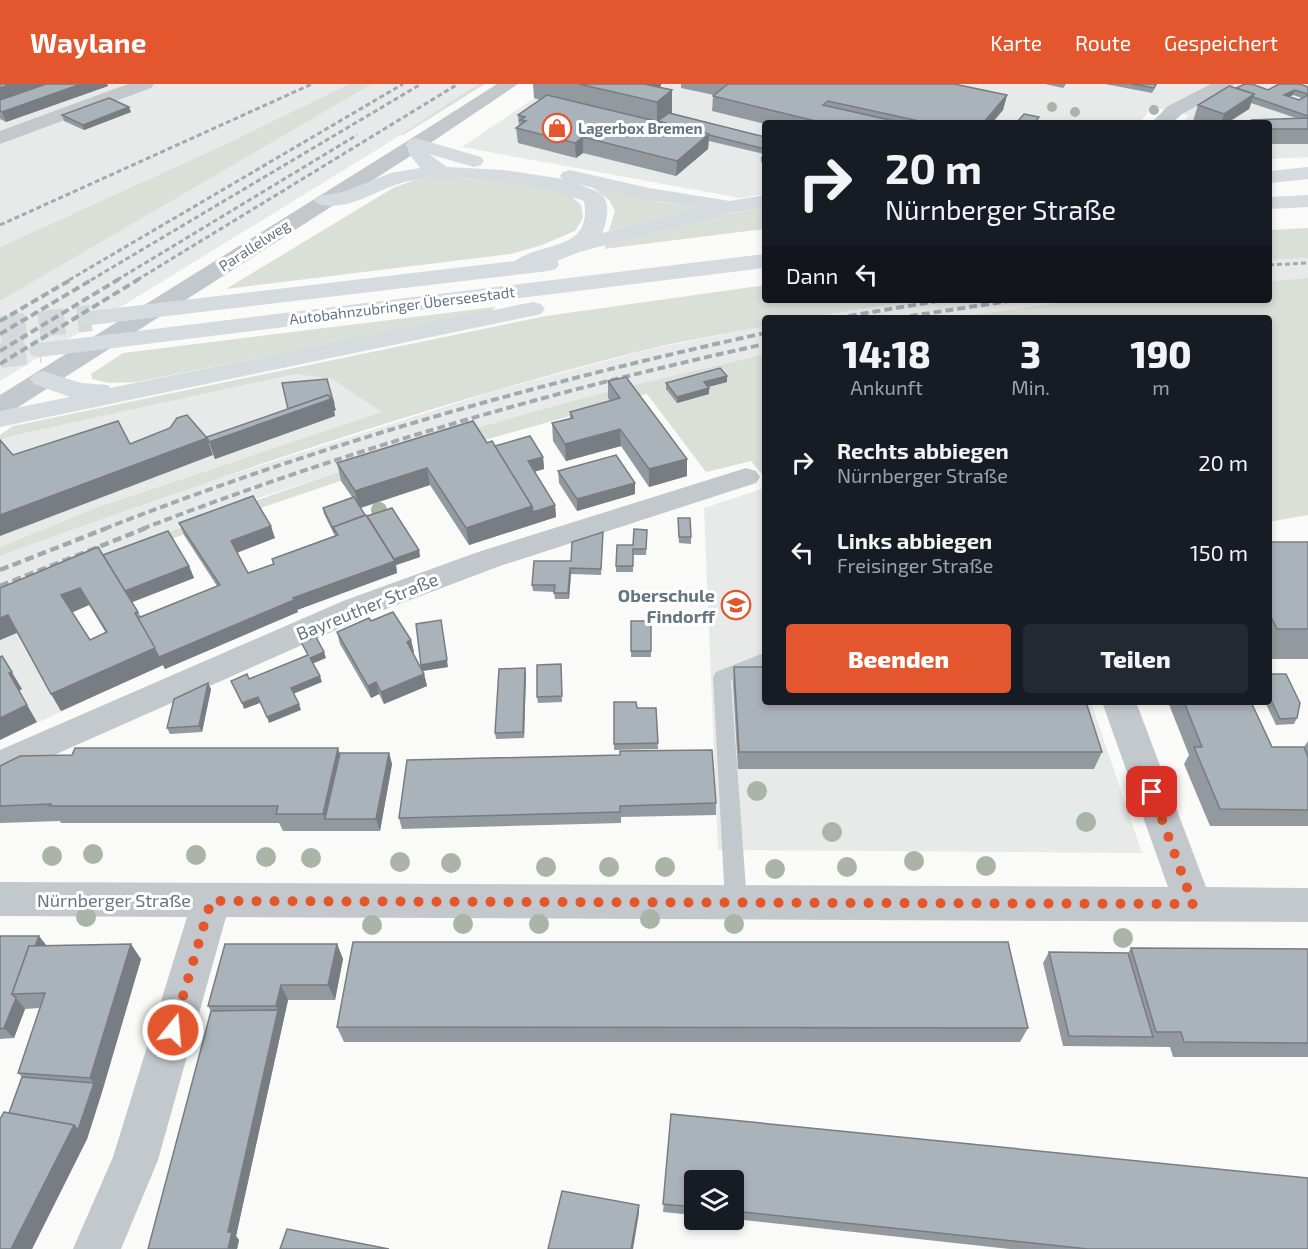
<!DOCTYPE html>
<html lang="de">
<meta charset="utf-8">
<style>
body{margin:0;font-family:"Exo 2",sans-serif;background:#242831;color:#f1f3f6;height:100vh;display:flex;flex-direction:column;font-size:22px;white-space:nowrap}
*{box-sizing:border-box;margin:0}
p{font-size:20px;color:#9ea1a6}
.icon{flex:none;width:33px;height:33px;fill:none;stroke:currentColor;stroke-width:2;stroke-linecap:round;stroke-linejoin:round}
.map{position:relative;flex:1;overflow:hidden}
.drawer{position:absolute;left:762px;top:231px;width:510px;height:390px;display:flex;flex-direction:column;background:#171b24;border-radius:6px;box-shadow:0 3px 9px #0003}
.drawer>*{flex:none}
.guide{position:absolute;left:762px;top:36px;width:510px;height:183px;border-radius:6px;box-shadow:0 3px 9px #0003;background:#171b24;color:#f1f3f6;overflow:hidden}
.buttons{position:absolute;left:684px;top:1086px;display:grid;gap:12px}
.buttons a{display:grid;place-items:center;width:60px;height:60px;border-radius:6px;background:#171b24;box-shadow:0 3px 9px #0003;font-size:30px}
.pin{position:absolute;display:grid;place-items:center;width:51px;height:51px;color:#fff;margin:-26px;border-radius:12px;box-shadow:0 3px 9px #0006}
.me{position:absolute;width:66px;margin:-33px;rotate:17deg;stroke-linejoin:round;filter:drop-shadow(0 0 4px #0008)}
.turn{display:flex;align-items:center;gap:21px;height:126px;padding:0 24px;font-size:27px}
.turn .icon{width:78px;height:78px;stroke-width:2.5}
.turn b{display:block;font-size:42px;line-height:51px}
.then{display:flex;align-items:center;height:57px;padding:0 24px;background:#0003;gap:12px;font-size:22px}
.eta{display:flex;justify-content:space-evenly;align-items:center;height:102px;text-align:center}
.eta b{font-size:36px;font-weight:800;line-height:42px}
.button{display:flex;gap:12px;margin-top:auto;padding:12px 24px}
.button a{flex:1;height:69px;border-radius:6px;background:#e4572e;color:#fff;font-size:24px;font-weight:800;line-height:69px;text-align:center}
.button a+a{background:#242831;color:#f1f3f6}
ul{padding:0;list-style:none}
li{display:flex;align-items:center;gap:18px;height:90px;padding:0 24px}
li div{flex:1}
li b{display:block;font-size:22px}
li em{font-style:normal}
header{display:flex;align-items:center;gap:36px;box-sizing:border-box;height:84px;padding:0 30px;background:#e4572e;color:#fff}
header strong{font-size:28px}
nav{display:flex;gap:33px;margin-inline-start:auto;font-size:21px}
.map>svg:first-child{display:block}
.built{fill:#e8e9e9}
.green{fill:#dadfd7}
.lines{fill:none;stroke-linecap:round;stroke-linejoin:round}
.trunk-tunnel{stroke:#d5d9db;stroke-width:26;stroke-dasharray:26 13;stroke-linecap:butt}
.service{fill:#c3c8cc;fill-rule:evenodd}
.minor{fill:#c3c8cc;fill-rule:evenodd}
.tertiary{fill:#c3c8cc;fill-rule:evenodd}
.trunk{fill:#d6dbdf;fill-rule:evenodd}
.rail-far2{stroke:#a2aab0;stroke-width:3;stroke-dasharray:5 3;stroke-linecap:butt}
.rail-far1{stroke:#a2aab0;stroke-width:4;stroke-dasharray:8 4;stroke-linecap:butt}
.rail{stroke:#a2aab0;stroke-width:4.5;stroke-dasharray:9 4.5;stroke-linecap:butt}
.tree{fill:#aab4a7}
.wall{fill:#929a9f;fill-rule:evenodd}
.shaded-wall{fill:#777d82}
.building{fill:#aab3b9;stroke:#777d82;stroke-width:1.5;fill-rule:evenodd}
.route{stroke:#e4572e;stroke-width:10;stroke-dasharray:0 18}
.labels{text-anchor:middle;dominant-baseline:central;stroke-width:6;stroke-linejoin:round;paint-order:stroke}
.far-poi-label{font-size:15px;font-weight:bold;fill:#657683;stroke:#fff;text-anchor:start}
.far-street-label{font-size:15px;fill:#657683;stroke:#fff}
.poi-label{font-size:18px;font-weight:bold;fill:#657683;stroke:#fff;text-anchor:end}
.street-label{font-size:18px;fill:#657683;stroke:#fff}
</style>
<header>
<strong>Waylane</strong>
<nav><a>Karte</a><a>Route</a><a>Gespeichert</a></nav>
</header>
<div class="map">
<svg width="1308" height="1165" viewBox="0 0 1308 1165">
<rect width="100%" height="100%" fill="#fafaf8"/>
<!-- built -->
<g class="built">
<path d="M0 0H349L226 60 0 163Z"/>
<path d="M372 0H478L383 62 0 297V217Z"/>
<path d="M555 0H1308V73L1269 75V39H1182L1189 31 1153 23 1139 39H765V110L740 114 462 63Z"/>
<path d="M1308 174V194L1269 197V176Z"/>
<path d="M921 216H1077L949 234H806Z"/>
<path d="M765 242V270L558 321 427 360 261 413 79 481 0 514V472L167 411 501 305 651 265Z"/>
<path d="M295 290 332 295 383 328 101 422 0 463V357L7 353Z"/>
<path d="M765 404V618H1091L1142 769 718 766 704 424Z"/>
<path d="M23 514 85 617 0 656V524Z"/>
</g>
<!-- green -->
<g class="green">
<path d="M349 0H372L0 217V163L226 60Z"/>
<path d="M478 0H485L403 51H400Z"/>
<path d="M445 93 513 98 570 111 581 121 583 134 575 147 542 161 511 170 226 205 393 104 415 96Z"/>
<path d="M588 100 659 118 701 124 609 147 615 127 609 116Z"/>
<path d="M765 123V145L604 165 607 160 691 137Z"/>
<path d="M1308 144V174L1269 176V146Z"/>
<path d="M1308 194V431L1269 438V234H949L1077 216H1269V197Z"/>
<path d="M765 201V216H921L806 234H765V242C726 250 687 256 649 265 429 320 213 394 0 472V463L101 422 382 328 332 295 295 290 7 353 0 357V351L13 342 546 232Z"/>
<path d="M495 223 491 228 136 298 109 299 92 295 91 290 123 269Z"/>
<path d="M765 270V394L751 377 706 388 647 310 340 397 182 451 107 479 79 481C237 422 395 366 558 321 626 302 696 287 765 270Z"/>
</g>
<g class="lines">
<!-- trunk-tunnel -->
<g class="trunk-tunnel">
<path d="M0 245 91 234"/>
<path d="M0 271 40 266"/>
</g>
<!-- service -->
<path class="service" d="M761 570 765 572V583L731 597 747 819 744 826 736 828 728 826 725 819 713 593 716 588Z"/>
<!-- minor -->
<g class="minor">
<path d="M128 0H154L151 4 0 60V47Z"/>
<path d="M497 0H518L423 64H409L406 60 409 56Z"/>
<path d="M1211 0H1234L1231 4 1182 30 1172 39H1151L1168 22Z"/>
<path d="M746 384 756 387 760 393 756 399 500 482 365 533 0 695V666L343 517 478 468Z"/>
<path d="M1102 618H1136L1206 803 1308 804V838L226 833 158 1076 121 1165H73L113 1073 187 833 0 832V798L1168 803Z"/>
</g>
<!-- tertiary -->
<path class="tertiary" d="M416 54 423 56 426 60 423 64 9 329 0 331V311L409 56Z"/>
<!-- trunk -->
<g class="trunk">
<path d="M416 54 481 73 484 77 481 81 474 83 429 70 447 83 504 86 562 95 560 92 563 88 570 86 649 104 730 117 765 111V123L731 129 579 168 557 177 559 180 556 185 548 187 91 241 82 239 79 234 82 229 91 227 515 177C542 157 593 168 584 117 542 100 445 86 401 99 374 107 348 128 318 120L314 116 318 112 343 108 391 89 420 84 410 71 406 60 409 56ZM577 100 649 116 699 124 602 149C607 138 612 116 599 109 593 105 584 103 577 100Z"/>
<path d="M1308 83V95L1269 99V87Z"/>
<path d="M1308 111V123L1269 125V113Z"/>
<path d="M765 170V184L40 273 31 271 28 266 31 261 40 259Z"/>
<path d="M533 218 541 220 545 225 541 230 0 343V327L70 313 34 300 30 295 34 290 43 287 81 299 108 301 110 304Z"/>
</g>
<!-- rail-far2 -->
<g class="rail-far2">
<path d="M0 141 312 0"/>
<path d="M1269 181 1308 179"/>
<path d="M69 196 403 0"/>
<path d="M91 196 421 0"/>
<path d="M117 196 357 51"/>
<path d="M137 196 458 0"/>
</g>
<!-- rail-far1 -->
<g class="rail-far1">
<path d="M837 234 943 216"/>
<path d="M898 234 1015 216"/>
<path d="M0 237 72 195"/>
<path d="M0 250 93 195"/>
<path d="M0 267 119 195"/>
<path d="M0 280 139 195"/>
<path d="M104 445C318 361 540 298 765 249"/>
<path d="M142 445C344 367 554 306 765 260"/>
</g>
<!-- rail -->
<g class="rail">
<path d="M0 486 107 444"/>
<path d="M0 502 146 444"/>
</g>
</g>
<!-- trees -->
<g class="tree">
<circle cx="1052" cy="23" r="5"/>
<circle cx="1154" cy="26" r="5"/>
<circle cx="1075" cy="28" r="5"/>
<circle cx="379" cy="426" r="8"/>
<circle cx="757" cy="707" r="10"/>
<circle cx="1086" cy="738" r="10"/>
<circle cx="832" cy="748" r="10"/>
<circle cx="93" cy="770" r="10"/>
<circle cx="196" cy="771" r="10"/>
<circle cx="52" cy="772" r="10"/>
<circle cx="266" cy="773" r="10"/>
<circle cx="311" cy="774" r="10"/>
<circle cx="914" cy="777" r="10"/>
<circle cx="400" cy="778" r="10"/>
<circle cx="451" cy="779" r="10"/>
<circle cx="986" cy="782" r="10"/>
<circle cx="546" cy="783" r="10"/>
<circle cx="609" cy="783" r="10"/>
<circle cx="665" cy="783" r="10"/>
<circle cx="847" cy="783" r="10"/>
<circle cx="775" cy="785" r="10"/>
<circle cx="86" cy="833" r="10"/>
<circle cx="650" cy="835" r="10"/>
<circle cx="463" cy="840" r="10"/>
<circle cx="539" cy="840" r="10"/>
<circle cx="734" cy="840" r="10"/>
<circle cx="372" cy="841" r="10"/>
<circle cx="1123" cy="854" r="10"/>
</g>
<!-- wall -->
<g class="wall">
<path d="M0 0H107L108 2 6 38 0 35Z"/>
<path d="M533 0H661V2L659 3 672 6V29L765 53V79L761 78V73L764 70 709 57 708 65 676 92 583 69 576 74 518 59 516 44 519 42 518 31 540 16 534 14Z"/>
<path d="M681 0H954L1007 11 1003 26 992 39H765V40L712 27 713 12 714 11 681 4Z"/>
<path d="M1045 0H1066L1063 4Z"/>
<path d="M1105 0H1157L1152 9Z"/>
<path d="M1308 3V60H1269V39H1250L1252 36 1299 35 1251 19 1249 25 1227 39H1200L1193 37 1198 21 1236 4 1268 6ZM1293 11 1302 14 1299 16 1289 13Z"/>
<path d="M131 28 84 46 64 37 62 31Z"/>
<path d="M608 297 687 392 649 403 621 362 566 377 553 357 552 339 570 334V328L610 317 608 314Z"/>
<path d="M727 298 708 303 709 310 677 319 666 305V299Z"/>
<path d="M336 326 334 327 335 332 215 375 207 353Z"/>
<path d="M487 359 495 362 543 373 544 385 534 388 555 421 556 433 469 461 430 401 361 424 365 431 419 466 420 473 396 481 397 489 297 526 298 528 165 585 163 581 61 627 17 549 0 556V504L103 471 189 482 194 494 132 518 141 533 217 502 184 451 179 439 275 454 237 469 248 489 273 480 272 475 335 452 324 430 323 424 352 413 341 397 337 379ZM89 521 106 549 90 556 72 528Z"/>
<path d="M558 387 635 399V410L577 427 559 399Z"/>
<path d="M678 434 691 453V460L679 459Z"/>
<path d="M647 446 646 471H633V488H616V482Z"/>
<path d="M603 448 601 491 571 490 569 515H555L554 508 533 507 532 501 571 477Z"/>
<rect x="1269" y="458" width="39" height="117"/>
<path d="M371 537 411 556 414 568 413 569 422 586 421 581 448 583 422 587 424 590 427 602 384 620 379 610 371 614 340 560 337 548Z"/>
<rect x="631" y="537" width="20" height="36"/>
<path d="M561 580 562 618 538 619 537 613Z"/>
<path d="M734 583 765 618 1102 668 1094 685H738L733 600Z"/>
<path d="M526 590 524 654 496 655 495 649Z"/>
<path d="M1269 590 1297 634 1294 640 1276 641 1265 618H1269Z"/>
<path d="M211 605 202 648 170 650 167 644Z"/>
<path d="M614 618 637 624H656L658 665 614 666Z"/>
<path d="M1168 618H1251L1272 663H1304L1308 657V742H1210L1184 680 1189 671Z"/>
<path d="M340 669H389L392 680 380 747H283L279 739H61L60 737 0 739V682Z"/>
<path d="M407 676 716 719V731L621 733V739L402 745 399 734Z"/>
<path d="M0 852 47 862 141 875 102 1008 87 1055 32 1165H0L9 1029 22 993 18 989 40 924 25 925 14 954 0 955Z"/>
<path d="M337 860 343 875 335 916H288L236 1152 239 1156 237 1165H148L211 927 208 922Z"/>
<path d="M1131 864 1308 865V973H1173L1170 963 1063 962 1043 879 1049 868 1128 869Z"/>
<path d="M337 943 1028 944 1020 958H344Z"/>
<path d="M671 1030 1308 1094V1165H1010L734 1135V1096H694V1131L663 1128Z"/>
</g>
<!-- shaded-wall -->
<g class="shaded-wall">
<path d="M11 0H59L0 21V4Z"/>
<path d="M81 0H107L108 2 6 38 2 28Z"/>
<path d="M648 0H661V2L648 11Z"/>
<path d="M672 6V32L657 39V18Z"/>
<path d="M1295 6 1293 11 1282 16 1284 11Z"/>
<path d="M1254 10 1249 25 1227 39H1221L1224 30Z"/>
<path d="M1007 11 1003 26 992 39H983Z"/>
<path d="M129 23 131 28 84 46 83 41Z"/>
<path d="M709 50 708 65 676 92 677 77Z"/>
<path d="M583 53V69L576 74 575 59Z"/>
<path d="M727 292V298L704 304V298Z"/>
<path d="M709 304V310L677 319V313Z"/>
<path d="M331 315 334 320 336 326 334 327 335 332 215 375 209 358Z"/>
<path d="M620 345 621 362 566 377 565 360Z"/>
<path d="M207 354 213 371 0 452V431Z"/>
<path d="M543 373 544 385 529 389 528 377Z"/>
<path d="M687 375V392L649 403V385Z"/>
<path d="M427 384 430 401 359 424 355 407Z"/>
<path d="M635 399V410L577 427V415Z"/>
<path d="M555 421 556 433 469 461 466 444 532 422Z"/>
<path d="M271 442 275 454 235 469 231 457Z"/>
<path d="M419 466 420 473 396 481 397 489 297 526 298 528 165 585 159 573 293 514Z"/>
<path d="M189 482 194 494 130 519 125 507Z"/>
<path d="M570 484 571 490 569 515 568 509Z"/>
<path d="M80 504 89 521 71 529 61 511Z"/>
<path d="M8 531 18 548 0 556V534Z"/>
<path d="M442 542 448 583 422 587 421 581Z"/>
<path d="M411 556 414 568 410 570 407 558Z"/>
<path d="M155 564 163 581 61 627 51 610Z"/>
<path d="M324 568 326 574 312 580 310 574Z"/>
<path d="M2 572 22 605 19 607 37 638 0 656V634L9 589Z"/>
<path d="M525 584 526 590 524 654 523 648Z"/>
<path d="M424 590 427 602 384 620 381 608Z"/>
<path d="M320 592 322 598 293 610 291 604Z"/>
<path d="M376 598 379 610 371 614 368 602Z"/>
<path d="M208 599 211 605 202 648 199 642Z"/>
<path d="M258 613 260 619 244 625 242 619Z"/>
<path d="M299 620 301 626 269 639 267 633Z"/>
<path d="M338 664 343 681 325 735 323 730Z"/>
<path d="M389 669 392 680 380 747 376 735Z"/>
<path d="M39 852 47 862 17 910Z"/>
<path d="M131 860 141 875 102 1008 87 1055 32 1165H11L94 999 90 994Z"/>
<path d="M337 860 343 875 335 916 328 901Z"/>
<path d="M281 901 288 916 236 1152 239 1156 237 1165H228V1148L278 926 276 922Z"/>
<path d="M16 914 25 925 14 954 4 944Z"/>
<path d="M639 1121V1129L633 1165H631Z"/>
</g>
<!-- building -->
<g class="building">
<path d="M0 0H11L0 4Z"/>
<path d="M46 0H81L2 28 0 27V16Z"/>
<path d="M579 0H644L672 6 657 18Z"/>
<path d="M728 0H954L1007 11 983 39H928L828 17 823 21 894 37 892 39H824L713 12Z"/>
<path d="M1132 0H1156L1154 4Z"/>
<path d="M1245 0H1252L1268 6 1279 0H1300L1308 3V10L1295 6 1284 11 1299 16 1308 11V32L1253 13 1254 10 1236 4Z"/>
<path d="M1229 2 1254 10 1224 30 1198 21Z"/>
<path d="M547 11 709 50 677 77 583 53 575 59 516 44 526 37 520 36 525 33 518 31Z"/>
<path d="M109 14 129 23 83 41 62 31Z"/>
<path d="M669 29 765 53V65L709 51V50L658 37Z"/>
<path d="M1024 30 1039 33 1035 39 1017 38Z"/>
<path d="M1308 34V45H1269V39H1255L1252 36Z"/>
<path d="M720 284 727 292 704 298 709 304 677 313 666 299Z"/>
<path d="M626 293 687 375 649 385 620 345 565 360 552 339 573 334 570 328 620 314 608 297Z"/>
<path d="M327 295 334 320 333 321 331 315 328 311 288 325 282 299Z"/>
<path d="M328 311 331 315 209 358 207 353Z"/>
<path d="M187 331 207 354 0 431V356L13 371 118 337 130 360 170 344 177 334Z"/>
<path d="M473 337 487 359 492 357 532 422 466 444 427 384 355 407 337 379Z"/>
<path d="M530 352 543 373 528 377 555 421 533 428 532 422 495 362Z"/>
<path d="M616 371 635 399 577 415 558 387Z"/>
<path d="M253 412 271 442 231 457 248 489 274 480 272 475 338 451 333 443 366 431 395 477 293 514 294 516 159 573 138 534 220 501 179 439Z"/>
<path d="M354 413 365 431 333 443 335 449 323 424Z"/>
<path d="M392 424 419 466 394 475 367 432Z"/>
<path d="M678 434H690L691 453H679Z"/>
<path d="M634 445 647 446 646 465H633V482H616L617 461H633Z"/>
<path d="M168 447 189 482 125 507 103 471Z"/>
<path d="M603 448 601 485 570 484 568 509H554L555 501H532L534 477H571L572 458Z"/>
<path d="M1269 458H1308V545H1277L1269 529Z"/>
<path d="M98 463 138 528 135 529 155 564 51 610 8 531 0 534V504ZM80 504 107 548 90 556 61 511Z"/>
<path d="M393 528 411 556 407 558 424 590 381 608 376 598 368 602 337 548 369 534 371 537Z"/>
<path d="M441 536 447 576 421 581 416 540Z"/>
<rect x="631" y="537" width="20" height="30"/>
<path d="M316 553 324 568 310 574 320 592 291 604 299 620 267 633 258 613 242 619 231 597 247 590 249 595 308 571 301 558Z"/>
<path d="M2 572 12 588 9 589 27 621 0 634V573Z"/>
<path d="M561 580 562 612 537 613V581Z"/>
<path d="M734 583H765V618H1086L1102 668H739Z"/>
<path d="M525 584 523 648 495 649 499 585Z"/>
<path d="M1269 590H1286L1300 619 1297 634 1280 635 1269 612Z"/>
<path d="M208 599 199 642 167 644 174 615Z"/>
<path d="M614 618H636L637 624H656L658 659 614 660Z"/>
<path d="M1184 618H1251L1272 663H1304L1308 673V726L1220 725 1194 663H1202Z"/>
<path d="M75 664H338L323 730H276L278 722H50L51 720 0 722V682L20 672 72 671Z"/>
<path d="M712 666 716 719 620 722V728L399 734 407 676 620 671V667Z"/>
<path d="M340 669H389L376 735H325Z"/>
<path d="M0 852H39L35 862H29L12 910 16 914 4 944 0 945Z"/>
<path d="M353 858H1008L1028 944 337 943Z"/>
<path d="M131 860 90 994 18 989 45 909 12 910 29 862Z"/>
<path d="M225 860H337L328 901H281L276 922H208Z"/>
<path d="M1131 864 1308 865V959L1184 958 1181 948H1156Z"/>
<path d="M1049 868 1128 869 1153 953 1069 952Z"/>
<path d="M278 926 228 1148H232L228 1165H148L211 927Z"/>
<path d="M22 993 94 999 78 1046 74 1041 9 1029Z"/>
<path d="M4 1028 74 1041 11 1165H0V1035Z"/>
<path d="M671 1030 1308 1094V1165H1088L734 1127V1096H694V1123L663 1120Z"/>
<path d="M562 1107 639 1121 631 1165H548Z"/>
<path d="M287 1145 389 1165H280Z"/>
</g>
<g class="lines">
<!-- route -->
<path class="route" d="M173 946 211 817 1193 820 1152 708"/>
</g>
<!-- icons -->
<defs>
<g id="shop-ring" transform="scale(1.5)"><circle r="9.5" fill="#fff" stroke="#e4572e" stroke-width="1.5"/><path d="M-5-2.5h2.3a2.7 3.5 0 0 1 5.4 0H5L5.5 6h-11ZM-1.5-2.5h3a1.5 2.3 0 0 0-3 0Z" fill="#e4572e"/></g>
<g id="school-ring" transform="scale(1.5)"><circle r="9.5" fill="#fff" stroke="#e4572e" stroke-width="1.5"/><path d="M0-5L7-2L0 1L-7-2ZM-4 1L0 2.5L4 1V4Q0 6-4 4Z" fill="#e4572e"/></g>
</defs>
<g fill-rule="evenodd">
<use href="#shop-ring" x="557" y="44"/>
<use href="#school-ring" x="736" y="521"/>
</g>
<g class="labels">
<!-- far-poi labels -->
<g class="far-poi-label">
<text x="578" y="44">Lagerbox Bremen</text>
</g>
<!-- far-street labels -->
<g class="far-street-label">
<text transform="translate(254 161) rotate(-33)">Parallelweg</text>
<text transform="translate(402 221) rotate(-7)">Autobahnzubringer Überseestadt</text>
</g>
<!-- poi labels -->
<g class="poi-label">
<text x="715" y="511">Oberschule<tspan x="715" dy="21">Findorff</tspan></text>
</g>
<!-- street labels -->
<g class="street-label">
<text transform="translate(367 522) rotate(-22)">Bayreuther Straße</text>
<text x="114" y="816">Nürnberger Straße</text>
</g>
</g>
</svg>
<div class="buttons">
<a><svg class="icon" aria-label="layers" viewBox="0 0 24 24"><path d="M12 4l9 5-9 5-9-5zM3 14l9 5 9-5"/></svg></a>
</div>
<div class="pin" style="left:1152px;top:708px;background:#d93025"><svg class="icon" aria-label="arrive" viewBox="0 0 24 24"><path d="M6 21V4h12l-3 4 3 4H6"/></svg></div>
<svg class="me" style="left:173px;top:946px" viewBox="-20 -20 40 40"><circle r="17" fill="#e4572e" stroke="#fff" stroke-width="3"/><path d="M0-11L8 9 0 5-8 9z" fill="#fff"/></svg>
<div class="guide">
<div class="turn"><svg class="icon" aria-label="right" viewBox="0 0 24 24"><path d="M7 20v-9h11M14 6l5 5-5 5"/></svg><div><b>20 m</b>Nürnberger Straße</div></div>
<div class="then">Dann<svg class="icon" aria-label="left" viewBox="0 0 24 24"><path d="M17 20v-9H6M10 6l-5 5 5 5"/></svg></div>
</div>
<section class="drawer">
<div class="eta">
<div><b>14:18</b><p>Ankunft</p></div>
<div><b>3</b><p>Min.</p></div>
<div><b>190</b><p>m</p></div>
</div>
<ul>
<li><svg class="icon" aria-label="right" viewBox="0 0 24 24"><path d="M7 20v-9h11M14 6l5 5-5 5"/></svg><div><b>Rechts abbiegen</b><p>Nürnberger Straße</p></div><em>20 m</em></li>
<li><svg class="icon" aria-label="left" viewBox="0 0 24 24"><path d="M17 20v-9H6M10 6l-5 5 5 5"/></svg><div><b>Links abbiegen</b><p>Freisinger Straße</p></div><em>150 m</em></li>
</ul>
<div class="button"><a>Beenden</a><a>Teilen</a></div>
</section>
</div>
